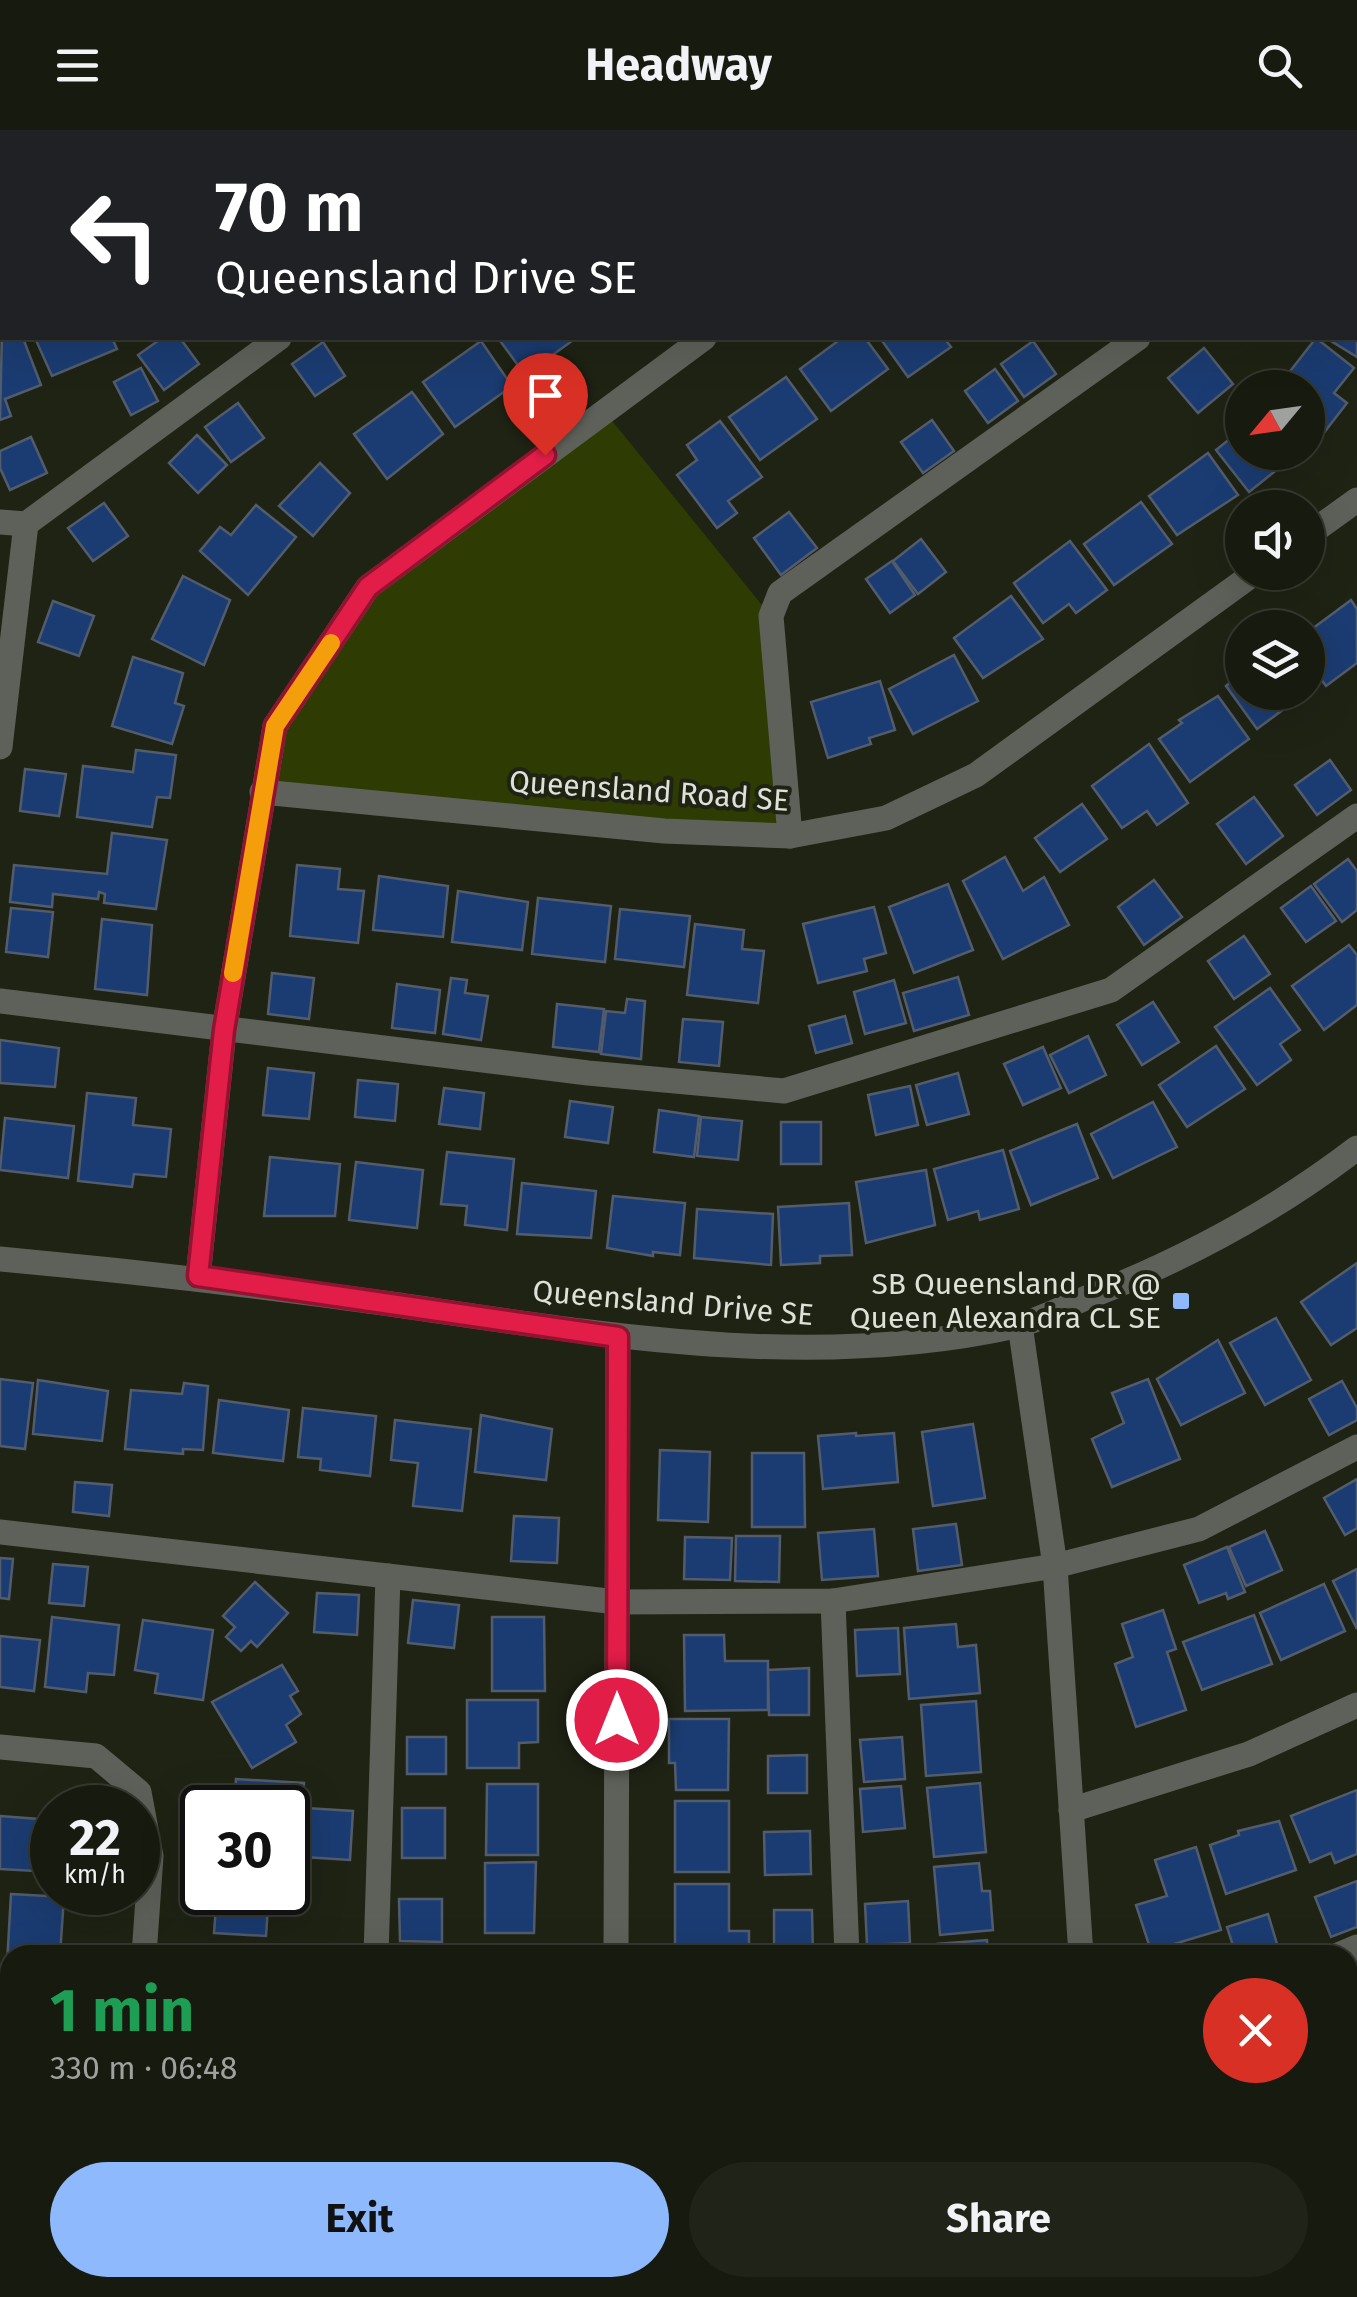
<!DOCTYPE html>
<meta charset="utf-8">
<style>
body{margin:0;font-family:"Fira Sans",sans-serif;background:#202318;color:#f1f3f6;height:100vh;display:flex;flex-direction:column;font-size:38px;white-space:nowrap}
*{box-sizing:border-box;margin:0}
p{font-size:32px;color:#9ea19e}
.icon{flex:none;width:55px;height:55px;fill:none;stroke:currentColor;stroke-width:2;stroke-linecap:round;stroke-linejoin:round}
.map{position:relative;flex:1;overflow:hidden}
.side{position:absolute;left:0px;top:1815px;width:1358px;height:352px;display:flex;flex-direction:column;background:#171a0f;border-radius:30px 30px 0 0;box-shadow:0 10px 40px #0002,0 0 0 2px #36382f}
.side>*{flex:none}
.top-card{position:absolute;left:0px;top:0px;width:1358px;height:210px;box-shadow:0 10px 40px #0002,0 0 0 2px #36382f;background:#202124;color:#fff;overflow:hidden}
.needle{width:65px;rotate:241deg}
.controls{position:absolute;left:1225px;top:240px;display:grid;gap:20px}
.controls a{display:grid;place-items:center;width:100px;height:100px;border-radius:50%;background:#171a0f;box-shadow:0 10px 40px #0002,0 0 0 2px #36382f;font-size:50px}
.speed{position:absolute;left:30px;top:1655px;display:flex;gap:20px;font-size:50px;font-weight:700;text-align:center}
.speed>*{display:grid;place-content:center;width:130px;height:130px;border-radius:50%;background:#171a0f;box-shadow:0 10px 40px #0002,0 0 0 2px #36382f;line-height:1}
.speed small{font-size:25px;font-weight:400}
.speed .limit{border:5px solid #111;border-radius:15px;background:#fff;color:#111}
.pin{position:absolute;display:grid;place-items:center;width:85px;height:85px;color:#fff;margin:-102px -42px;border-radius:50% 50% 50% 0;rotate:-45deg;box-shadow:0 0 10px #0007}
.pin .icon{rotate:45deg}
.me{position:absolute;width:110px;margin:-55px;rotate:0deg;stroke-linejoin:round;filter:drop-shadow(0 0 8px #0008)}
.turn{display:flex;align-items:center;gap:35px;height:210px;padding:0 50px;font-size:45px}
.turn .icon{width:130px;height:130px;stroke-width:2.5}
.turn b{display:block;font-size:70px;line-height:85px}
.round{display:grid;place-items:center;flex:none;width:105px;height:105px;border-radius:52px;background:#202318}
.overview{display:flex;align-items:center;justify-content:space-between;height:170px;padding:0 50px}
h1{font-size:60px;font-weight:700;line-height:75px;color:#1e9e55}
.cta{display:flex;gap:20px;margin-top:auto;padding:20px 50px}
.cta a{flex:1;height:115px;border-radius:60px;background:#8eb9fd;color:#111;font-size:40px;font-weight:700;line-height:115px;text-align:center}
.cta a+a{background:#202318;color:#f1f3f6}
header{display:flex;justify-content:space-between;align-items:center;height:130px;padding:0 50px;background:#171a0f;font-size:45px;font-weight:700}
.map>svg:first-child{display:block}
.green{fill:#2e3b02}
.building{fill:#1b3c72;stroke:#525c6c;stroke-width:2.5}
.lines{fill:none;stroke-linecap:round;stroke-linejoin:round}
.minor{stroke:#5e6159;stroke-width:25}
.route-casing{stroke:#92132f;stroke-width:25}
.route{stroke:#e11d48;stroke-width:18}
.slow{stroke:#f59e0b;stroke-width:18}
.poi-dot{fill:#8eb9fd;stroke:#1f2314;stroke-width:4}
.labels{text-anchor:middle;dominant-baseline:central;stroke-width:8;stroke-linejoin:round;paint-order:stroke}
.street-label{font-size:30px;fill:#dee1d7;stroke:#1f2314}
.poi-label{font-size:30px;fill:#dee1d7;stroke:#1f2314;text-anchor:end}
</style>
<header><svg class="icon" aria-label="menu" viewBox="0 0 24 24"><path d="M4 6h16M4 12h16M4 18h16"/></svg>Headway<svg class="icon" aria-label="search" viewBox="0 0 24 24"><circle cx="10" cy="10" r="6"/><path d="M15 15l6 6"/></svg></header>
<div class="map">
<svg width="1357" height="2167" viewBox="0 0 1357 2167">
<rect width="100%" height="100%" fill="#1f2314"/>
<!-- green -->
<path class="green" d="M604 281 771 486 790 706 262 662 275 596 368 457Z"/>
<!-- building -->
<g class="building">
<path d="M1355 153 1357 154V227L1326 208H1355Z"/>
<path d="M2 200V208H23L41 255 5 269 11 286 0 290Z"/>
<path d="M35 208H112L117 219 52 246Z"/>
<path d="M162 208H180L199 234 164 260 138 225Z"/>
<path d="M498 208H576L525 245Z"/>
<path d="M842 208H865L888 239 831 281 800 239Z"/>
<path d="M880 208H944L951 217 908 247Z"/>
<path d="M1316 208 1354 238 1334 263 1347 273 1323 304 1308 292V258H1277Z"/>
<path d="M481 211 512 256 455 297 423 252Z"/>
<path d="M1033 211 1056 244 1024 267 1001 234Z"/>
<path d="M323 212 345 246 315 266 292 234Z"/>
<path d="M1204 218 1233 254 1198 283 1168 248Z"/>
<path d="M141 238 158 271 131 285 114 252Z"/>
<path d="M995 239 1018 271 988 293 965 261Z"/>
<path d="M786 247 817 289 760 330 729 287Z"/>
<path d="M412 262 443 304 387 349 354 304Z"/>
<path d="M238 273 264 308 231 332 205 297Z"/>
<path d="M932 290 954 321 923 343 901 312Z"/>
<path d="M720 291 762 347 728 371 737 383 717 398 677 345 697 330 687 315Z"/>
<path d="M1242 299V322H1299L1249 362 1216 320Z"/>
<path d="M197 305 227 335 198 363 169 333Z"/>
<path d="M31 307 47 343 10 360 0 338V321Z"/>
<path d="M1208 323 1238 365 1177 405 1149 366Z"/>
<path d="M320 333 350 363 313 406 279 376Z"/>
<path d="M1141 372 1172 414 1114 455 1084 414Z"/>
<path d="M104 373 128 406 93 431 68 398Z"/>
<path d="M256 375 296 407 248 465 200 421 220 397 231 405Z"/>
<path d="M789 382 817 418 781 445 754 408Z"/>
<path d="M921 409 946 442 918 464 893 431Z"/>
<path d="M1070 411 1107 460 1076 483 1069 474 1043 493 1014 453Z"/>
<path d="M892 431 915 465 890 483 866 449Z"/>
<path d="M183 446 230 470 204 535 152 509Z"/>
<path d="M1011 466 1043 509 983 548 954 508Z"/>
<path d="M1351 470 1357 479V533L1326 556 1308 531V502Z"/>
<path d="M53 471 94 486 79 526 38 512Z"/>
<path d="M954 525 978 571 913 604 889 559Z"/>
<path d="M133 527 183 543 175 573 184 576 172 614 112 596Z"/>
<path d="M1242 543V562H1307L1257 599 1226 556Z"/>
<path d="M880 551 895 600 869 608 871 614 828 628 811 572Z"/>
<path d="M1218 566 1249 609 1190 652 1159 609 1182 593 1179 590Z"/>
<path d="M1149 614 1188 673 1157 695 1147 681 1122 698 1092 656Z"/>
<path d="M136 620 176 625 170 668 157 667 152 697 77 687 83 636 133 642Z"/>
<path d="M1330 630 1351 660 1317 685 1295 655Z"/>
<path d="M25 639 66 644 59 686 20 681Z"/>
<path d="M1254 667 1283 706 1246 734 1217 694Z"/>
<path d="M1082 674 1107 709 1060 742 1035 708Z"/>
<path d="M112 703 167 710 156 779 104 773 105 764 99 762 98 769 53 764 52 777 10 772 14 735 107 744Z"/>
<path d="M1005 727 1023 761 1044 747 1069 795 1003 829 963 751Z"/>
<path d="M1348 729 1357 741V780L1342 792 1314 754Z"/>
<path d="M297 735 340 739 338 759 364 761 358 813 290 806Z"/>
<path d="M379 746 448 756 443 807 373 800Z"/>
<path d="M1154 750 1182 787 1144 815 1118 777Z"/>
<path d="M948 754 973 820 914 843 889 777Z"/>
<path d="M1311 756 1336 791 1306 812 1281 778Z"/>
<path d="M458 761 528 772 522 820 452 812Z"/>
<path d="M538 768 611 776 605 832 532 824Z"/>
<path d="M874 777 886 823 864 829 867 841 818 853 803 794Z"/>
<path d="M11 778 53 782 48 827 6 822Z"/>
<path d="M620 779 690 786 684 837 615 829Z"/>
<path d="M102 789 152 795 147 865 95 859Z"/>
<path d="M695 794 744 800 742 819 764 821 758 873 687 865Z"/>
<path d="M1244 806 1270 844 1234 869 1208 831Z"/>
<path d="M1349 815 1357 825V875L1324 900 1292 856Z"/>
<path d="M272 843 314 848 309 889 268 884Z"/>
<path d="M958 847 969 885 914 901 903 863Z"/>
<path d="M451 848 467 850 465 863 488 866 481 910 443 904Z"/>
<path d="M894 850 906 893 865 904 854 862Z"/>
<path d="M397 854 440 860 435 903 392 898Z"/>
<path d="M1270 858 1300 900 1280 914 1291 930 1257 955 1215 897Z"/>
<path d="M627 869 645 871 641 929 601 924 606 881 625 883Z"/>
<path d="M1153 872 1179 912 1142 935 1117 895Z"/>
<path d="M557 874 604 879 599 922 553 917Z"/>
<path d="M845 886 852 913 816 923 809 896Z"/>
<path d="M683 889 723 892 719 936 679 932Z"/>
<path d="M1088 906 1106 945 1069 963 1050 925Z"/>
<path d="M0 910 59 918 55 957 0 953Z"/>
<path d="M1216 916 1245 959 1187 997 1159 955Z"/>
<path d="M1043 917 1061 958 1023 975 1004 934Z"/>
<path d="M268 938 314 943 309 989 263 985Z"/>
<path d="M958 943 969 984 927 995 916 955Z"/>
<path d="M358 950 398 954 395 991 355 987Z"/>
<path d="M910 956 918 995 876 1005 868 965Z"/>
<path d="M444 958 484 963 480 999 439 994Z"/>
<path d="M87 963 136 968 133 995 171 999 166 1047 134 1044 132 1057 78 1051Z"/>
<path d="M570 971 613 977 608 1013 565 1007Z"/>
<path d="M1153 972 1177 1017 1113 1048 1091 1004Z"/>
<path d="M659 980 699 986 694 1027 654 1022Z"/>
<path d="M701 987 742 991 738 1030 697 1026Z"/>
<path d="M5 988 74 996 68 1048 0 1040Z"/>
<rect x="781" y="992" width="40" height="42"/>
<path d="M1077 994 1098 1048 1031 1075 1010 1021Z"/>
<path d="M1003 1020 1019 1079 980 1090 978 1081 948 1090 934 1039Z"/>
<path d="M447 1022 514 1029 507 1100 465 1095 467 1076 441 1074Z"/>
<path d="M270 1027 340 1034 335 1086H264Z"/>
<path d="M356 1032 423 1040 417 1098 349 1090Z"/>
<path d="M926 1040 935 1095 866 1113 856 1052Z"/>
<path d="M522 1053 596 1061 591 1108 517 1104Z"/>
<path d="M613 1066 685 1073 680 1125 653 1122V1126L607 1118Z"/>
<path d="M849 1073 852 1125 820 1126V1133L781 1135 778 1077Z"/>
<path d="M697 1079 773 1084 771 1135 694 1128Z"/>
<path d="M1357 1133V1198L1331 1215 1301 1172Z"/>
<path d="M1276 1188 1311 1250 1265 1275 1230 1213Z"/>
<path d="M1218 1210 1245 1263 1181 1295 1157 1249Z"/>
<path d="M0 1249 33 1253 25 1319 0 1316Z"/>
<path d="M1148 1249 1180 1329 1112 1357 1092 1309 1124 1293 1112 1263Z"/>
<path d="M38 1250 108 1261 102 1311 33 1304Z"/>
<path d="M1342 1251 1357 1278V1290L1329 1305 1309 1269Z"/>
<path d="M184 1253 208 1256 203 1320 183 1319V1324L125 1319 131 1260 182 1264Z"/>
<path d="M219 1270 289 1280 283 1331 213 1323Z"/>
<path d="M303 1278 376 1286 370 1346 320 1340 321 1329 298 1327Z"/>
<path d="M481 1285 552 1299 546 1350 475 1342Z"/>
<path d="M395 1290 471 1299 462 1381 413 1376 418 1333 391 1330Z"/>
<path d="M973 1294 985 1368 933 1376 922 1302Z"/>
<path d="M856 1303V1306L894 1303 898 1352 823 1359 818 1306Z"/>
<path d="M660 1320 710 1322 708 1392 658 1390Z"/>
<path d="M752 1323H804L805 1397H752Z"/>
<path d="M1357 1349V1398L1345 1405 1324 1368Z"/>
<path d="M75 1352 112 1355 109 1386 73 1382Z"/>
<path d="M514 1386 559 1388 557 1433 511 1431Z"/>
<path d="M956 1394 962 1435 918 1441 913 1399Z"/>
<path d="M874 1399 878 1446 822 1450 818 1403Z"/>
<path d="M1265 1401 1282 1440 1246 1456 1229 1417Z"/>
<path d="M736 1406H780L779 1452 735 1451Z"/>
<path d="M685 1407 732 1408 730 1450 684 1449Z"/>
<path d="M1227 1417 1245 1462 1228 1469 1226 1463 1199 1473 1184 1435Z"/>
<path d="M0 1428 13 1429 9 1469 0 1468Z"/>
<path d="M53 1434 88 1437 84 1476 49 1473Z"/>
<path d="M1357 1439V1499L1333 1451Z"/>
<path d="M255 1452 288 1483 257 1517 251 1511 241 1521 226 1507 235 1497 223 1486Z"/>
<path d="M1324 1454 1345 1501 1281 1530 1260 1483Z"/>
<path d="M317 1463 359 1465 357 1505 314 1502Z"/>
<path d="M413 1470 459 1475 454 1518 408 1513Z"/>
<path d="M1163 1480 1176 1519 1167 1522 1186 1580 1136 1597 1115 1534 1133 1527 1122 1494Z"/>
<path d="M1254 1485 1272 1534 1202 1560 1183 1512Z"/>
<path d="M52 1487 119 1495 114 1545 88 1543 86 1562 45 1557Z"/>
<path d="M492 1487H544L545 1561H492Z"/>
<path d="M143 1490 213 1500 203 1570 155 1563 158 1544 135 1540Z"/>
<path d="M956 1494 958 1517 976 1515 980 1563 909 1569 904 1498Z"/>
<path d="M898 1498 900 1544 857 1546 855 1500Z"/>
<path d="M684 1505H724L725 1531H768V1580L685 1581Z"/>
<path d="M0 1506 40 1510 34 1561 0 1557Z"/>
<path d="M282 1535 298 1561 290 1566 301 1584 286 1595 296 1612 252 1638 212 1572Z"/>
<path d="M809 1538V1585H769L768 1540Z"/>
<path d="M467 1570H538V1612L519 1613V1638H467Z"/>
<path d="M976 1571 981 1642 926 1646 921 1575Z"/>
<path d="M669 1589H729L728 1660H676L675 1633H669Z"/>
<rect x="407" y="1607" width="39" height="37"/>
<path d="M902 1607 905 1649 864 1652 860 1610Z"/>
<path d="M807 1625V1663H768V1626Z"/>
<path d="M236 1649 304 1653 302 1683 288 1682V1678H234Z"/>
<path d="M980 1653 986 1722 934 1727 927 1658Z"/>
<path d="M487 1654H538V1725H486Z"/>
<path d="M901 1656 905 1698 863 1702 860 1659Z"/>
<path d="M1357 1660V1724L1335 1733 1331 1723 1310 1732 1291 1686Z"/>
<rect x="675" y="1671" width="54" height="71"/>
<path d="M306 1678 353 1681 350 1730 304 1727Z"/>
<rect x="402" y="1678" width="43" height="50"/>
<path d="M0 1686 52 1690V1742L0 1739Z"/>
<path d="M1279 1691 1296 1740 1226 1764 1210 1715 1239 1705 1238 1701Z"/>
<path d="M810 1701 811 1744 765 1745 764 1702Z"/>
<path d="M1196 1717 1221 1800 1151 1821 1136 1775 1167 1766 1155 1730Z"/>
<path d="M536 1732 534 1803H485V1733Z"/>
<path d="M979 1733 982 1761H990L993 1800 940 1805 934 1737Z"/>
<path d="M1357 1751V1797L1331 1807 1315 1767Z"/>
<path d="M675 1754H729V1801H749V1825L675 1823Z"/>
<path d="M217 1762H269L266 1806 214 1803Z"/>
<path d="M11 1764 64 1767 60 1825H10L7 1834Z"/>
<path d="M399 1769H442V1812L400 1811Z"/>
<path d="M908 1771 910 1813 867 1815 865 1774Z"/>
<path d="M774 1780H812L813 1825H774Z"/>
<path d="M1268 1784 1280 1824 1236 1825 1227 1797Z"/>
<path d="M987 1810 988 1825H938L937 1814Z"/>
<path d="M910 1814 911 1825H868L867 1817Z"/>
<path d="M212 1815 265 1818 264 1825H212Z"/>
<path d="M480 1816 531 1817V1825H480Z"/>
<path d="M1349 1923 1357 1944V1999L1348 2003Z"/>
<path d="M5 1930H10V2003L1 2002Z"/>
<path d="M0 2012 10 2013V2078L0 2077Z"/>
<path d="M0 2096 10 2097V2158H35L34 2167H0Z"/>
<path d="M1357 2152V2167H1321L1348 2158Z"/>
<path d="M183 2158H238L237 2167H183Z"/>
<path d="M294 2158 335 2159 334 2167H293Z"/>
<rect x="389" y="2158" width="47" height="9"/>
<rect x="474" y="2158" width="65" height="9"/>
<rect x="676" y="2158" width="52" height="9"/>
</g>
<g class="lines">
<!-- minor -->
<g class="minor">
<path d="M162 2 166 0"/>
<path d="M557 2 561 0"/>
<path d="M983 2 985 0"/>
<path d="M1294 2 1295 0"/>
<path d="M0 99 2 97"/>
<path d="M1355 101 1357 103"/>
<path d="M0 392 26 394 279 208"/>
<path d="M1308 405 1357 370"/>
<path d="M0 617 26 394"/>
<path d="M262 662 664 701 790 706 886 688 976 645 1256 442"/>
<path d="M790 706 771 486 780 463 1138 208"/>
<path d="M0 871 588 943 784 961 1111 860 1357 686"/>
<path d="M0 1129C131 1141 261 1156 391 1174 598 1204 810 1242 1016 1196 1040 1190 1064 1177 1086 1168 1183 1130 1275 1081 1357 1018"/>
<path d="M198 1147 224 901 275 596 368 457 704 208"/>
<path d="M1020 1195 1055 1436 1081 1825"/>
<path d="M0 1402 617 1472 833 1471 1055 1436 1199 1399 1357 1317"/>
<path d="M833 1471 847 1825"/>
<path d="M0 1617 96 1626 139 1662 151 1726 144 1825"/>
<path d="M1071 1680 1249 1624 1357 1575"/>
<path d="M376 1825 388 1446"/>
<path d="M616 1825 618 1207"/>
<path d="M1338 1825 1357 1817"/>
<path d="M1348 2073 1357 2070"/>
<path d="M860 2158 861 2167"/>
<path d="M118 2167 119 2158"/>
<path d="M365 2167 366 2158"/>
<path d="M615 2167V2158"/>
</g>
</g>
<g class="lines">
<!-- route casing -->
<g class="route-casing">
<path id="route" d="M545 325 368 457 275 596 224 900 198 1146 618 1207 617 1590"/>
</g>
<!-- route -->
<use href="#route" class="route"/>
<!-- slow -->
<path class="slow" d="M233 843 275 596 331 513"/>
</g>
<!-- markers -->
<rect class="poi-dot" x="1171" y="1161" width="20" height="20" rx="5"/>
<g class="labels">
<!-- street labels -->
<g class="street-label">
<text transform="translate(649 661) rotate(4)">Queensland Road SE</text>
<text transform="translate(673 1173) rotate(5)">Queensland Drive SE</text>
</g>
<!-- poi labels -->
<g class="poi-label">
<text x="1161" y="1154">SB Queensland DR @<tspan x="1161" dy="34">Queen Alexandra CL SE</tspan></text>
</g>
</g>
</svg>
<div class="controls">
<a><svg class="needle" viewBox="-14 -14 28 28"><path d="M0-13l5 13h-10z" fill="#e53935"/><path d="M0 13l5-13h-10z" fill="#9ea19e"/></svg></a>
<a><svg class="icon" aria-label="sound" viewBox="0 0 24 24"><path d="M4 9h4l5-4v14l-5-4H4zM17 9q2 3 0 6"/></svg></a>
<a><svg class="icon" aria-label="layers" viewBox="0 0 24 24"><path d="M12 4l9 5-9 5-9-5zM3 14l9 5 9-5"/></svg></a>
</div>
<div class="speed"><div>22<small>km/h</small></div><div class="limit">30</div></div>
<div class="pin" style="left:545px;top:325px;background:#d93025"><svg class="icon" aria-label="arrive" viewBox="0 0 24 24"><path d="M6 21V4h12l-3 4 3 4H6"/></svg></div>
<svg class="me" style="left:617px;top:1590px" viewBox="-20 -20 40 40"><circle r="17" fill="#e11d48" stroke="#fff" stroke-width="3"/><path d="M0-11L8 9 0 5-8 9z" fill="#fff"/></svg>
<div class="top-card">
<div class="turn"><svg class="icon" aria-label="left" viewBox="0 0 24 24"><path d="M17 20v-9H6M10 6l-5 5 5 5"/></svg><div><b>70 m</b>Queensland Drive SE</div></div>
</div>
<section class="side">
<div class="overview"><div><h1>1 min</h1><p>330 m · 06:48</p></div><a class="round" style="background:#d93025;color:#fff"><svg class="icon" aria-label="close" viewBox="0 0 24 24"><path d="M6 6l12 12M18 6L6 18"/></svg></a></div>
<div class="cta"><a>Exit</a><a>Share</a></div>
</section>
</div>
